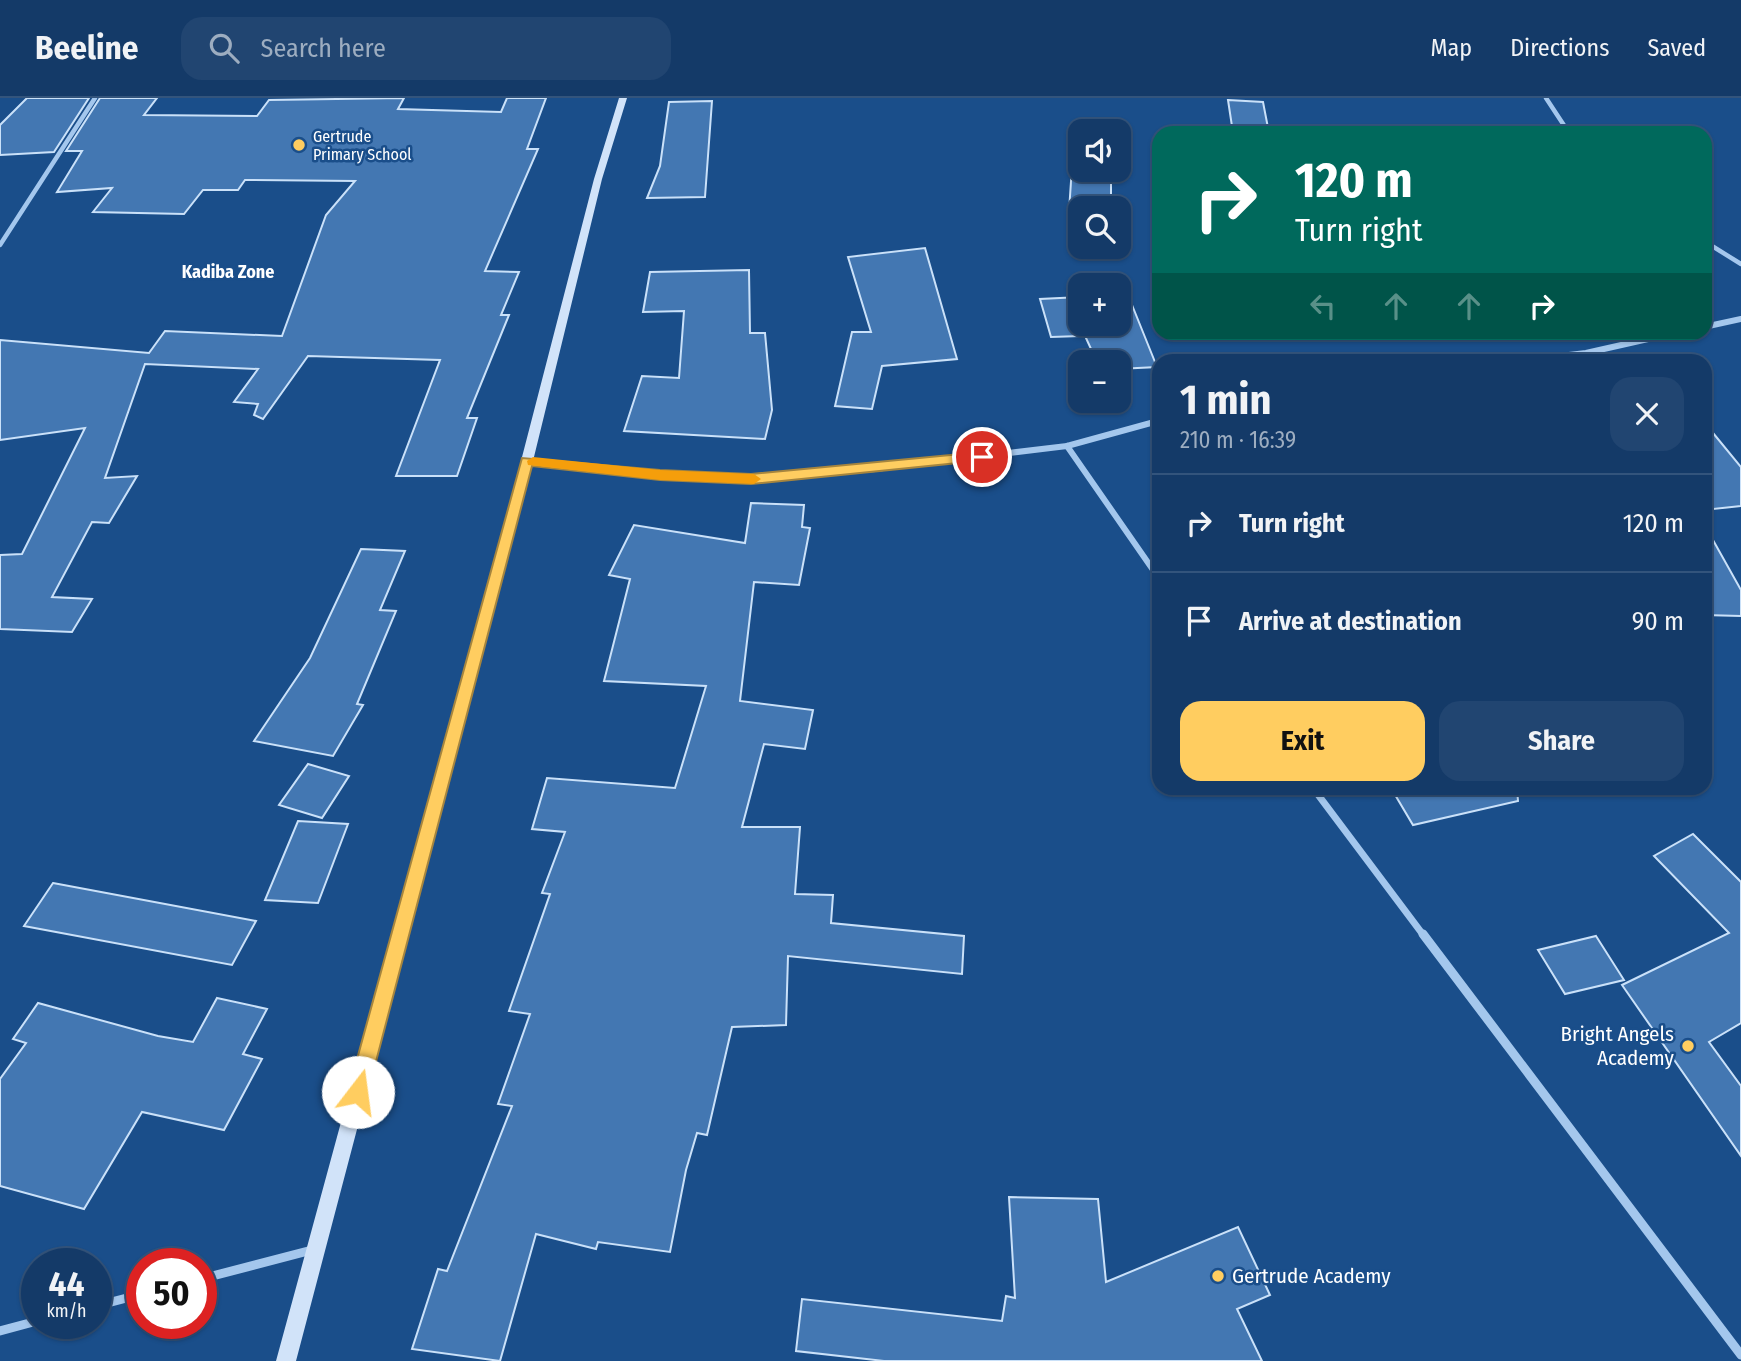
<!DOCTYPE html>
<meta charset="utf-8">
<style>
body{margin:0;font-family:"Fira Sans Condensed",sans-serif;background:#214571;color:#f1f3f6;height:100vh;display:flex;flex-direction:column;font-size:26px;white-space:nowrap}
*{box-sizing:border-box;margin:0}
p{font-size:23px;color:#9dadc0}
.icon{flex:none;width:38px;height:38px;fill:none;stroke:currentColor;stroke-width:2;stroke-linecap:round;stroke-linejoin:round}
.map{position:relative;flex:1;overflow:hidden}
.details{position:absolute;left:1152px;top:256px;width:560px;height:441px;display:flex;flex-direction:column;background:#143a68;border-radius:21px;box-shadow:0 2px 5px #0004,0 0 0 2px #33547c}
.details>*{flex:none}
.guide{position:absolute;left:1152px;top:28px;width:560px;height:214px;border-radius:21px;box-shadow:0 2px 5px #0004,0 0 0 2px #33547c;background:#00695c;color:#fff;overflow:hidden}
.fabs{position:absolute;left:1068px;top:21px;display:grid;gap:14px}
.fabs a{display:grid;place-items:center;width:63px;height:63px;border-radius:14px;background:#143a68;box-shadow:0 2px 5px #0004,0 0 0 2px #33547c;font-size:35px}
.speed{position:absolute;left:21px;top:1150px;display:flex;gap:14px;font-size:35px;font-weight:700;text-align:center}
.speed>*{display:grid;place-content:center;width:91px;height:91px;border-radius:50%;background:#143a68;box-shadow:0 2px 5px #0004,0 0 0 2px #33547c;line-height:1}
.speed small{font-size:18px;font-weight:400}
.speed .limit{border:10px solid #d22;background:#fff;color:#111}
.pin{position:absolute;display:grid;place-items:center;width:60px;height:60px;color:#fff;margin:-30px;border:4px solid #fff;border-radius:50%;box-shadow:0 2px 7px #0007}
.me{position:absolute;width:77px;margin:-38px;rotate:15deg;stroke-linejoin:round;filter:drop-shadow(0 0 5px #0008)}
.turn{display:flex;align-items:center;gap:24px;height:147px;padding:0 28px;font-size:32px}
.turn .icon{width:91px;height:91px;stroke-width:2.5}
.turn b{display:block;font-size:49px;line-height:60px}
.lanes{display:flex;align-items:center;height:66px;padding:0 28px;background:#0003;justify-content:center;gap:35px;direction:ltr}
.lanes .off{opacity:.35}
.round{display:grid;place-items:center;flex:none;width:74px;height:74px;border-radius:21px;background:#214571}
.summary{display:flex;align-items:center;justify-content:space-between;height:119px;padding:0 28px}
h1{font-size:42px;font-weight:700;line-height:52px}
.action{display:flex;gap:14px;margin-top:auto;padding:14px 28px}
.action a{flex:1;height:80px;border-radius:21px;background:#ffcd60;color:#111;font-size:28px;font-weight:700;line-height:80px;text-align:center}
.action a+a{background:#214571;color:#f1f3f6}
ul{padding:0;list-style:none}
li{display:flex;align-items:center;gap:21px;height:98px;padding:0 28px;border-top:2px solid #33547c}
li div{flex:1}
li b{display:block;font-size:26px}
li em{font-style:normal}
header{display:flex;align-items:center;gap:42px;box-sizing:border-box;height:98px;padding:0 35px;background:#143a68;border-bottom:2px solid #33547c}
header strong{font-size:33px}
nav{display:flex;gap:38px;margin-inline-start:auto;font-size:24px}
.search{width:490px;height:63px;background:#214571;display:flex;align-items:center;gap:18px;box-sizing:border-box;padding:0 24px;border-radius:21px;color:#9dadc0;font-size:26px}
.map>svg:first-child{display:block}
.building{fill:#4377b2;stroke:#cae1f9;stroke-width:2}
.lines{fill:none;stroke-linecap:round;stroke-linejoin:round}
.minor-far3{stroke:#a4c7ed;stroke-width:4.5}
.minor-far2{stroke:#a4c7ed;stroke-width:6}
.minor-far1{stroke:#a4c7ed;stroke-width:7}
.minor{stroke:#a4c7ed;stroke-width:9}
.secondary{fill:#d1e3f9;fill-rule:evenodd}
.route{fill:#ffcd60;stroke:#a6853e;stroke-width:2}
.slow{fill:#f59e0b}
.poi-dot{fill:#ffcd60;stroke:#1a4e8a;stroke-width:2.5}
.labels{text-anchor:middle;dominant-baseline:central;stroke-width:5;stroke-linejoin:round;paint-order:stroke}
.far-poi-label{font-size:16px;fill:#fff;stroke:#1a4e8a;text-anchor:start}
.far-quarter-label{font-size:18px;font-weight:bold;fill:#fff;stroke:#1a4e8a}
.near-poi-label{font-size:21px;fill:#fff;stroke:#1a4e8a;text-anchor:end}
</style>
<header>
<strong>Beeline</strong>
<div class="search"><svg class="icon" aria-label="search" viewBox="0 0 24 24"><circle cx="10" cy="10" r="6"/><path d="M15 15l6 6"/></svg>Search here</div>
<nav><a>Map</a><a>Directions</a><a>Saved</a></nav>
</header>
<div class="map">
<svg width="1741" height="1263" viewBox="0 0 1741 1263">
<rect width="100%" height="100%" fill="#1a4e8a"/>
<!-- building -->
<g class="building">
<path d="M27 0H89L54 54 0 57V27Z"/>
<path d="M100 0H157L144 17 257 18 269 2 404 0 398 11 501 14 507 0H546L527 51H538L485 173 519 174 501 217H509L467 320H477L457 378H396L440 262 308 258 263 321 254 317 258 306 234 304 258 271 145 266 105 380 137 378 109 425 92 424 52 499 92 501 72 534 0 531V457L22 456 85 330 0 342V242L149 255 165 233 282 238 326 117 355 83 245 82 238 92H203L184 116 93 114 112 90 57 94 82 53H66Z"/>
<path d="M1228 2 1263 4 1269 35H1233Z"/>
<path d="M712 3 705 99 647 100 660 68 669 4Z"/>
<path d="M1074 39 1080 40V72H1111V110H1080V129L1068 128Z"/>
<path d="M925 150 957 261 882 268 872 311 835 308 852 234H871L848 159Z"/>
<path d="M749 172 750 235H765L772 312 765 341 624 333 642 278 679 280 684 213 643 214 650 174Z"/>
<path d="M1128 197 1157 269 1118 271V264H1097L1080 227V238L1051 239 1040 201 1080 199V226H1118V198Z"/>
<path d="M1704 324 1741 369V408L1704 412Z"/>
<path d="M751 405 804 407 802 429 810 430 799 487 754 484 740 603 813 612 805 651 764 646 742 729H800L795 796 833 797 831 825 964 838 962 876 788 858 786 927 732 929 707 1037 697 1035 686 1072 670 1154 598 1144 596 1151 536 1136 500 1263 412 1251 438 1171 447 1173 512 1008 498 1006 530 916 509 913 550 796 542 795 565 734 532 731 547 680 675 690 706 588 604 583 630 481 609 477 634 427 745 445Z"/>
<path d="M1704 426 1741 492V518L1704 517Z"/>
<path d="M361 451 405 453 380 512 396 513 357 606 363 607 333 658 254 643 310 560Z"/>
<path d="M308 666 349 678 322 720 279 707Z"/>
<path d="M1391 690H1517L1518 703 1413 727Z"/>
<path d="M298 723 348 726 318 805 265 802Z"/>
<path d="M1693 736 1741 784V925L1709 944 1741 988V1058L1622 887 1729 835 1654 758Z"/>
<path d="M53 785 256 823 232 867 24 828Z"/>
<path d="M1596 838 1624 882 1565 896 1538 852Z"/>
<path d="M217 900 267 911 243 956 262 961 224 1032 142 1014 84 1111 0 1088V981L26 945 13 941 38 905 158 938 193 944Z"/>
<path d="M1009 1099 1098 1101 1106 1184 1238 1129 1270 1197 1237 1211 1262 1263H884L796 1253 802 1201 1002 1223 1006 1198 1015 1200Z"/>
</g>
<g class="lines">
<!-- minor-far3 -->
<g class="minor-far3">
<path d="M1546 0 1569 35"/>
<path d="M1704 143 1741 166"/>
<path d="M0 147 95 0"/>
</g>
<!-- minor-far2 -->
<g class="minor-far2">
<path d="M1704 229 1741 221"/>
<path d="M1526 262 1586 255 1679 234"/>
<path d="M1067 348 1158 479"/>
<path d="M527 363 660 377 751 381 875 371 1067 348 1158 323"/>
</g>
<!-- minor-far1 -->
<path class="minor-far1" d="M1313 690 1424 838"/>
<!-- minor -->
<g class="minor">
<path d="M1423 836 1741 1257"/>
<path d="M201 1181 312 1152"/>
<path d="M96 1208 142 1196"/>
<path d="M0 1233 37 1223"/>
</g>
<!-- secondary -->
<path class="secondary" d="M619 0H627L602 81 533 363 296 1263H276L521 363 594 81Z"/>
</g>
<!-- route -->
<path class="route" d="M982 354 987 356V362L751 386 660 382 532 368 368 994 365 1001 358 1004 351 1001 348 994 522 360 660 372 751 376Z"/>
<!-- slow -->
<path class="slow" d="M533 359 660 372 754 376 761 381 754 386 660 382 528 367 527 363Z"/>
<!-- markers -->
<g class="poi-dot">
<circle cx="299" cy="47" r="7"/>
<circle cx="1688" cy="948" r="7"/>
<circle cx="1218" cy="1178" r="7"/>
</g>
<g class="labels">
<!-- far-poi labels -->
<g class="far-poi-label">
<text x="313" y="38">Gertrude<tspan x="313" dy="18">Primary School</tspan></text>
</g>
<!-- far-quarter labels -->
<g class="far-quarter-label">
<text x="228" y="174">Kadiba Zone</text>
</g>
<!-- near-poi labels -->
<g class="near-poi-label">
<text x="1674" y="936">Bright Angels<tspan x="1674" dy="24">Academy</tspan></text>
<text x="1232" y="1178" text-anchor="start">Gertrude Academy</text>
</g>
</g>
</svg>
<div class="fabs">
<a><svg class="icon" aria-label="sound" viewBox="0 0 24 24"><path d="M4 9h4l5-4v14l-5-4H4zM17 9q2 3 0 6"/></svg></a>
<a><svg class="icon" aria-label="search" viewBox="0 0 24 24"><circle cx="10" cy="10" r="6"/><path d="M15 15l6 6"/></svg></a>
<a>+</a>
<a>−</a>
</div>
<div class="speed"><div>44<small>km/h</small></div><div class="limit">50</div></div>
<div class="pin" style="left:982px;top:359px;background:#d93025"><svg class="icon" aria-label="arrive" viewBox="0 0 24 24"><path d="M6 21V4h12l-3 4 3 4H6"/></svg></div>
<svg class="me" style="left:358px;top:994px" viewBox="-20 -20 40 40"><circle r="19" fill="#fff"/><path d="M0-13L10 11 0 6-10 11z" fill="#ffcd60"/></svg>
<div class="guide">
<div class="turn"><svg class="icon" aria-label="right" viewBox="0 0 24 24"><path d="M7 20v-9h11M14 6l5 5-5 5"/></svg><div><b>120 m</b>Turn right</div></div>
<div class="lanes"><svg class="icon off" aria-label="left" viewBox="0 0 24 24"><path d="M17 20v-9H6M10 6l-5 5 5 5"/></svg><svg class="icon off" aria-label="ahead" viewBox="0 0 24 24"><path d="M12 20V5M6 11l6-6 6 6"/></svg><svg class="icon off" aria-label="ahead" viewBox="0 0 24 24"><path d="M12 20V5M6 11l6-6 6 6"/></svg><svg class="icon" aria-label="right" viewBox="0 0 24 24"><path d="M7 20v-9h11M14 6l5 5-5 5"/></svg></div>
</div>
<section class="details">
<div class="summary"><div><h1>1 min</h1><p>210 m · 16:39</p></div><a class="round"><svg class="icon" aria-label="close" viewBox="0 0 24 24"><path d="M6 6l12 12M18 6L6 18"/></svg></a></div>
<ul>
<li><svg class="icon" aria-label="right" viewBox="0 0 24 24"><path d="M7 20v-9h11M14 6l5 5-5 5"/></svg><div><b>Turn right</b></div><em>120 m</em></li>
<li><svg class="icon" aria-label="arrive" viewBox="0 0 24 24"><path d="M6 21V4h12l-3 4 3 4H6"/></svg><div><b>Arrive at destination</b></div><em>90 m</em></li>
</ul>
<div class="action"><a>Exit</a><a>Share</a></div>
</section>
</div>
